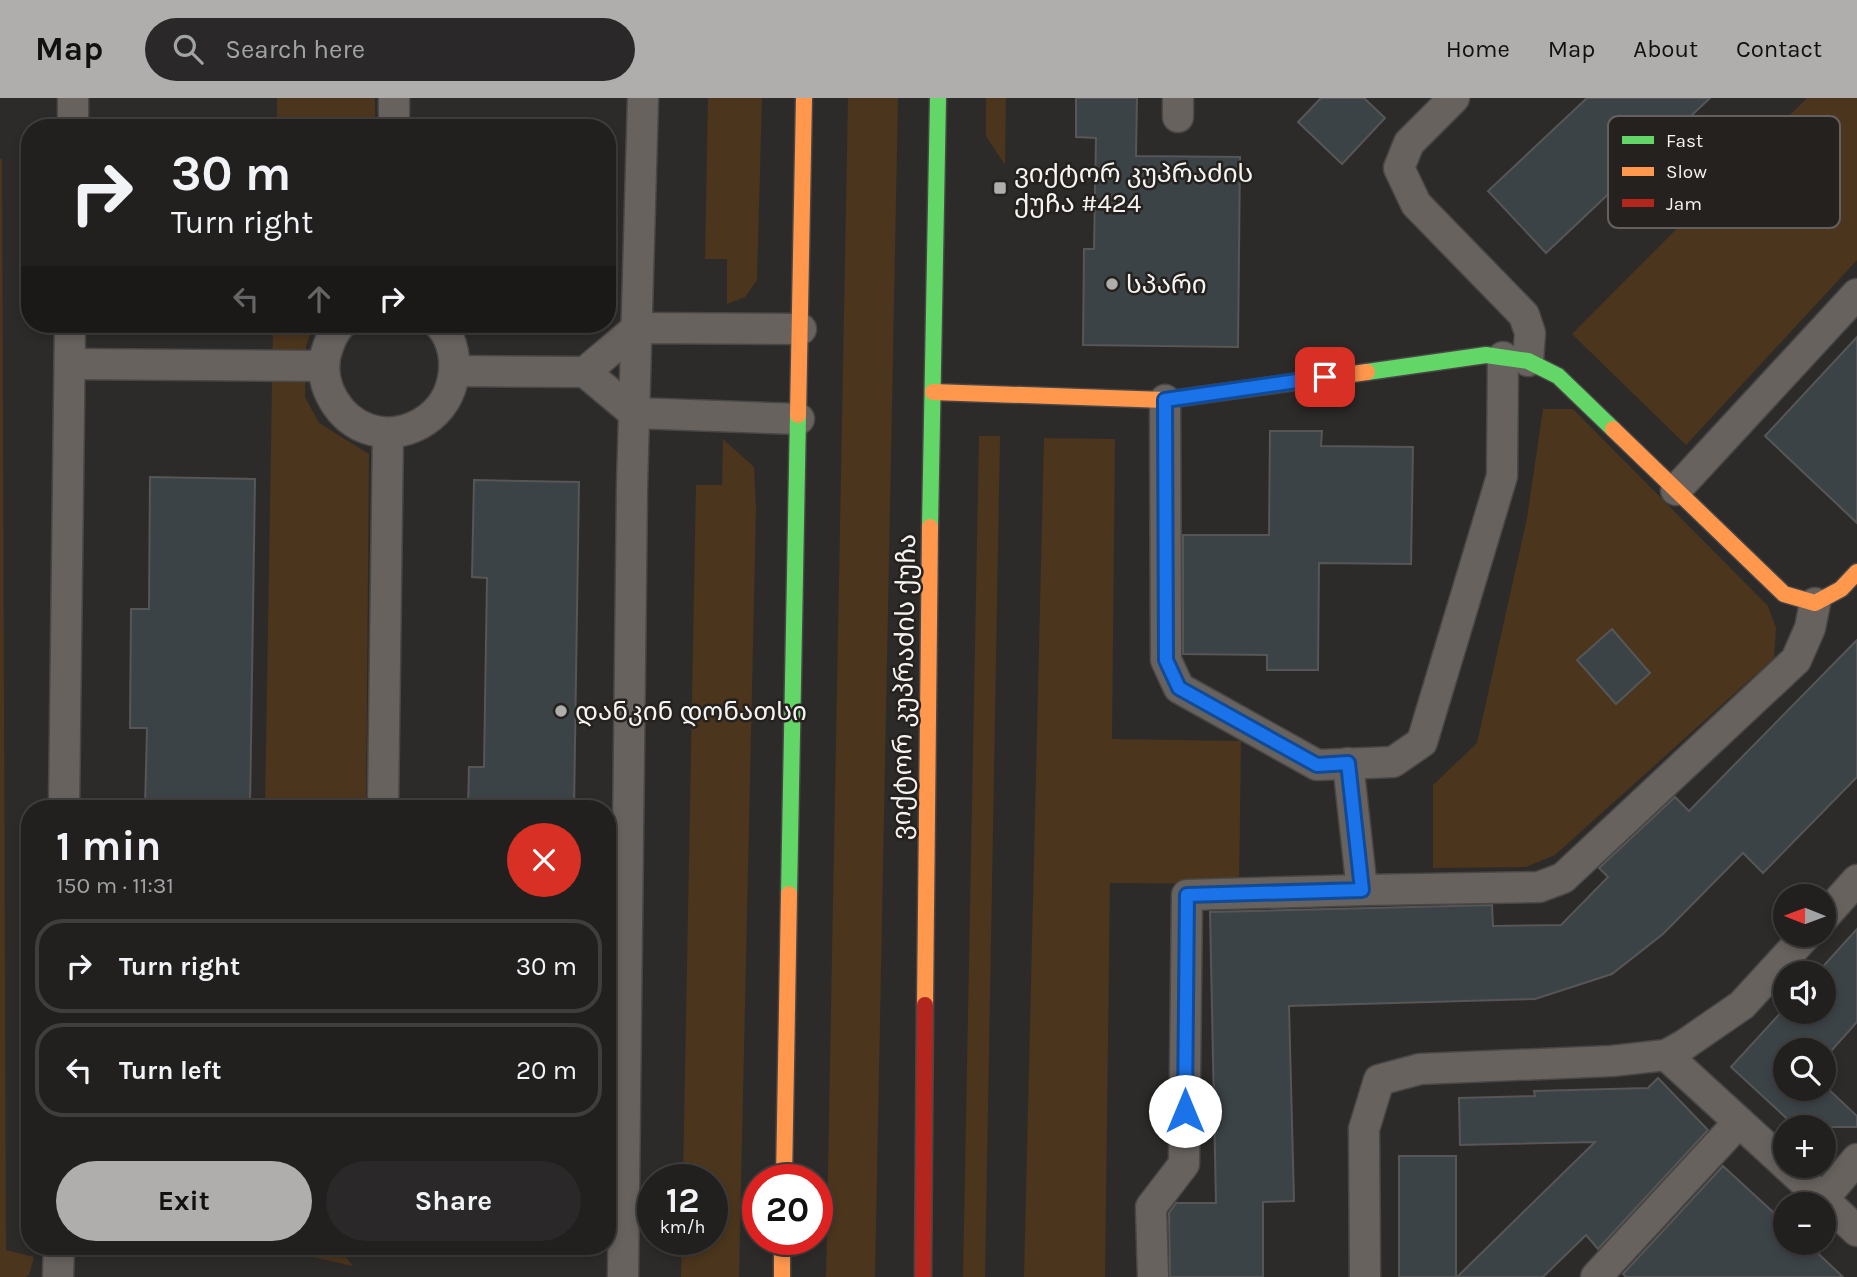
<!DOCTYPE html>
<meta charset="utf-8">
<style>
body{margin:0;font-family:Karla,"Noto Sans Georgian",sans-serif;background:#2a2828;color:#f1f3f6;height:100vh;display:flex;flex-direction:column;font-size:26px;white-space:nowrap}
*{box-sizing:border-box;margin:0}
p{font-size:23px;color:#a2a3a4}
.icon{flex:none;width:38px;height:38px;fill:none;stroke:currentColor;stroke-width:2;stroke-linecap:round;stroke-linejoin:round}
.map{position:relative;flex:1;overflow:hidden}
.panel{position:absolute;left:21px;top:702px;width:595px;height:455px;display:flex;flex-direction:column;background:#22201f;border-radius:28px;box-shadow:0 4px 10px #0003,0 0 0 2px #3f3e3d}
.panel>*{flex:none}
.banner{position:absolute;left:21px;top:21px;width:595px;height:214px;border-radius:28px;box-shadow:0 4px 10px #0003,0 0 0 2px #3f3e3d;background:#22201f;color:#f1f3f6;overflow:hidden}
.needle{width:46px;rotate:271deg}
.fabs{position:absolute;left:1773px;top:786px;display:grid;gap:14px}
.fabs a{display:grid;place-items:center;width:63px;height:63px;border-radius:50%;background:#22201f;box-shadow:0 4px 10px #0003,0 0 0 2px #3f3e3d;font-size:35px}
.speed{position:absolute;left:637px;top:1066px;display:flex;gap:14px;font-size:35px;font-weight:700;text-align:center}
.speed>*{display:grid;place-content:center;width:91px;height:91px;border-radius:50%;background:#22201f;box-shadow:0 4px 10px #0003,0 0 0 2px #3f3e3d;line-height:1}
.speed small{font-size:18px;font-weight:400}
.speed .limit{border:10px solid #d22;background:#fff;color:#111}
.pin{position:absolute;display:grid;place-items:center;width:60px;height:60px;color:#fff;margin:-30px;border-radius:14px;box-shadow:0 4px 10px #0006}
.me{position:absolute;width:77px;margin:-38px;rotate:0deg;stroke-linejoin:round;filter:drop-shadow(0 0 5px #0008)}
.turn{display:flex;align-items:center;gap:24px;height:147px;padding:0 35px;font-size:32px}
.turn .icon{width:91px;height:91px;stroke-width:2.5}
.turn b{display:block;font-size:49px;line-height:60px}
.lanes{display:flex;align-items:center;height:66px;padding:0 35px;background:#0003;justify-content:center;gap:35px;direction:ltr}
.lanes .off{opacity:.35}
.round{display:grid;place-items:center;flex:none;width:74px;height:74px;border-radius:37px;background:#2a2828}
.summary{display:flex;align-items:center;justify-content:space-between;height:119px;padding:0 35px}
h1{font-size:42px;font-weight:700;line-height:52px}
.cta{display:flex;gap:14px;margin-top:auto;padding:14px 35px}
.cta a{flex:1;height:80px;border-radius:42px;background:#b0aeac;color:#111;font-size:28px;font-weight:700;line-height:80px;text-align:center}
.cta a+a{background:#2a2828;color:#f1f3f6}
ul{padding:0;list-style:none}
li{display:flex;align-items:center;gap:21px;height:94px;margin:0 14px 10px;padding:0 21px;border:4px solid #3f3e3d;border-radius:28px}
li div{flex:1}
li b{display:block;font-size:26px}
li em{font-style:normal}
header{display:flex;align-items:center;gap:42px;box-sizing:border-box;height:98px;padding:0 35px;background:#b0aeac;color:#111}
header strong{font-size:33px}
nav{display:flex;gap:38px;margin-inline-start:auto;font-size:24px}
.search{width:490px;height:63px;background:#2a2828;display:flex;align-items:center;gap:18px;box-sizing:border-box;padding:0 24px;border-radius:38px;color:#a2a3a4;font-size:26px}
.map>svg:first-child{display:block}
.green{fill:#4b351d}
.building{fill:#3c4347;stroke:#565656;stroke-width:2}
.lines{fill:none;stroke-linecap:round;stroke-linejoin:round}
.lane-casing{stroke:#484746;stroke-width:33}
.fast-casing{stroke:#484746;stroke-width:19}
.slow-casing{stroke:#484746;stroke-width:19}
.jam-casing{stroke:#484746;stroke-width:19}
.lane{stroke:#67625e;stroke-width:30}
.fast{stroke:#63d668;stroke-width:16}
.slow{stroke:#ff974d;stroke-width:16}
.jam{stroke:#b3261e;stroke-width:16}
.route-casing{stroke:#114b97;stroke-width:18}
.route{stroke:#1a73e8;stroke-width:12}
.poi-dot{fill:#b0aeac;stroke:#24211e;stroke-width:2.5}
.labels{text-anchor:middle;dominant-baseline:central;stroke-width:5;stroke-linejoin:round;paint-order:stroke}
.poi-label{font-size:26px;fill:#f6f4f3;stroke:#24211e;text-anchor:start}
.street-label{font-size:26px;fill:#f6f4f3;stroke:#24211e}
.key{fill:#24211e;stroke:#63605e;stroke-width:2}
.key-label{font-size:19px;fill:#f6f4f3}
</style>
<header>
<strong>Map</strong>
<div class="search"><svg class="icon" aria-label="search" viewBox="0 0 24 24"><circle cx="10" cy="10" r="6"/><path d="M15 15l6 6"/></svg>Search here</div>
<nav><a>Home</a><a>Map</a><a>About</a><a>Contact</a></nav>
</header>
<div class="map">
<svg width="1857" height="1179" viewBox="0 0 1857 1179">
<rect width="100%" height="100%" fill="#2d2b29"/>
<!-- green -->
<g class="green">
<rect x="277" y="0" width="98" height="30"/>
<path d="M708 0H762L757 182 745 199 727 206V161H705Z"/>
<path d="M848 0H898L875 1179H826Z"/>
<path d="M986 0H1006L1005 67 986 38Z"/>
<path d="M1807 0H1857V162L1686 347 1572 236Z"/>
<path d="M0 61H2L6 1152 34 1159 29 1177 26 1179H0Z"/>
<path d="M273 226H315L312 231 306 248 305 299 319 325 369 356 366 710H265Z"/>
<path d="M1543 311H1573L1768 508 1776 530 1774 560 1555 757 1526 769 1433 770V687L1477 645 1527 420Z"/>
<path d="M979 338H1000L985 1179H963Z"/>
<path d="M1044 340 1115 341 1112 641 1241 643 1239 786 1110 785 1105 1179H1024Z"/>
<path d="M723 341 754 369 756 410 739 1179H681L682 1141H712V1082L683 1081 696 387H722Z"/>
<path d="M264 1148H337L353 1168Z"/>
</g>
<!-- building -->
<g class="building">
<path d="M1076 0H1137L1136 58 1240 59 1238 249 1083 247 1084 151H1094L1096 40 1076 39Z"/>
<path d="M1321 0H1364L1385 20 1342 66 1298 24Z"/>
<path d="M1587 0H1710L1546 155 1488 93Z"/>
<path d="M1857 239V425L1765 338Z"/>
<path d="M1270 333H1322L1321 348 1413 349 1411 466 1319 465 1318 572H1267V557L1183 556V437H1269Z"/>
<path d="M150 379 255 381 250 710H145L147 630H130L131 511H149Z"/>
<path d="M474 382 579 384 574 710H468L469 669H484L487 480 472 479Z"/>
<path d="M1612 531 1650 575 1616 606 1577 562Z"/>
<path d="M1857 542V679L1763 775 1743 755 1663 836 1612 876 1535 901 1289 908 1294 1103 1263 1104V1179H1170L1169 1115 1176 1105H1216L1210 814 1492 807 1493 828 1561 827 1608 779 1599 770 1675 699 1689 713Z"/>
<path d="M1857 831V924L1824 961V952H1785V990H1824V987L1857 1018V1029H1796L1731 969 1785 910V914H1824V875H1817Z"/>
<path d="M1658 980 1708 1032 1598 1151 1586 1137 1543 1179H1457L1595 1044 1460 1047 1459 1000 1535 998 1534 993 1648 990Z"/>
<rect x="1399" y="1058" width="57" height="121"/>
<path d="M1723 1068 1785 1125V1144H1806L1843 1179H1626L1623 1176Z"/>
</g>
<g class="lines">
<!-- lane casing -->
<g class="lane-casing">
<g id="lane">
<path d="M1454 0 1409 45 1399 70 1416 106 1524 217 1530 235 1528 263"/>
<path d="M1178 19V0"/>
<path d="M73 30V0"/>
<path d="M394 30V0"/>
<path d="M341 226C332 235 328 247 325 259 320 289 339 321 368 331 403 343 443 321 452 285 457 265 454 242 439 226"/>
<path d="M70 266 324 268"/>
<path d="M455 273 585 274 634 315 799 321"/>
<path d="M585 274 637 230 801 231"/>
<path d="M1165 302 1166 562 1179 590 1317 667 1393 664 1422 644 1502 378 1503 259"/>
<path d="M1676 392 1857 196"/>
<path d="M1348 665 1362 792"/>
<path d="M64 710 70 226"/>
<path d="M383 710 388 335"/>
<path d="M1824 819 1857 782"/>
<path d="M1666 957 1785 1066"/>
<path d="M1857 1061 1823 1101 1857 1133"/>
<path d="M1787 1068 1823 1101"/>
<path d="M58 1179 59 1148"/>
<path d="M623 1179 632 388 643 0"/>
<path d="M1153 1179 1151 1109 1184 1066 1187 797 1362 792 1539 789 1563 780 1796 562 1810 530 1815 505"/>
<path d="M1365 1179 1364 1031 1379 982 1420 971 1612 963 1666 957 1684 947 1742 907 1807 836"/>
<path d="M1596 1179 1739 1024"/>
</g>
</g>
<!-- fast casing -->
<g class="fast-casing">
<g id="fast">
<path d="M1367 274 1486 257 1528 263 1558 278 1613 331"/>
<path d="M930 429 938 0"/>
<path d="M789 796 798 317"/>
</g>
</g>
<!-- slow casing -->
<g class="slow-casing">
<g id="slow">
<path d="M933 294 1165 302 1367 274"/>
<path d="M798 317 804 0"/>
<path d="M1613 331 1784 496 1815 505 1841 491 1857 474"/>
<path d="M925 907 930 429"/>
<path d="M784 1082 789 796"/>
<path d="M782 1141V1179"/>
</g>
</g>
<!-- jam casing -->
<g class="jam-casing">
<path id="jam" d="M923 1179 925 907"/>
</g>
<!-- lane -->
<use href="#lane" class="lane"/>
<!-- fast -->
<use href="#fast" class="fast"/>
<!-- slow -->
<use href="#slow" class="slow"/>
<!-- jam -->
<use href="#jam" class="jam"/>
</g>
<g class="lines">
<!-- route casing -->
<g class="route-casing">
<path id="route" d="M1185 1013 1187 797 1362 792 1348 665 1317 667 1179 590 1166 562 1165 302 1325 279"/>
</g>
<!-- route -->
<use href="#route" class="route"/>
</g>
<!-- markers -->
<g class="poi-dot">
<rect x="993" y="83" width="14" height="14" rx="3.5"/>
<circle cx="1112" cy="186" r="7"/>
<circle cx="561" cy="613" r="7"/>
</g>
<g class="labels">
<!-- poi labels -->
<g class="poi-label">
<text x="1014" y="75">ვიქტორ კუპრაძის<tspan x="1014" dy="30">ქუჩა #424</tspan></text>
<text x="1126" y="186">სპარი</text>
<text x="575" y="613">დანკინ დონათსი</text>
</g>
<!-- street labels -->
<g class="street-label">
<text transform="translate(904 589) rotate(-89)">ვიქტორ კუპრაძის ქუჩა</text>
</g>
</g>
<!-- legend -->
<rect x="1608" y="18" width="232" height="112" rx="10" class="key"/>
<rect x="1622" y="38" width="32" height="8" fill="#63d668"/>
<rect x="1622" y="69" width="32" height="9" fill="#ff974d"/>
<rect x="1622" y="101" width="32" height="8" fill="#b3261e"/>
<g class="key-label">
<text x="1666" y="49">Fast</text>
<text x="1666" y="80">Slow</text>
<text x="1666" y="112">Jam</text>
</g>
</svg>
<div class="fabs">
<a><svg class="needle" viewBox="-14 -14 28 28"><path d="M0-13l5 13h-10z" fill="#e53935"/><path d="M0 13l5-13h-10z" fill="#a2a3a4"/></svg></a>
<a><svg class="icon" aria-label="sound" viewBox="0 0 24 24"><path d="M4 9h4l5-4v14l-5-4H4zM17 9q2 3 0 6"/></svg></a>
<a><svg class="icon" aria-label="search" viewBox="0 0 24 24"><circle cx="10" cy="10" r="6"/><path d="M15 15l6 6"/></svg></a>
<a>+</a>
<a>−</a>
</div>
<div class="speed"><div>12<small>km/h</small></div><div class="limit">20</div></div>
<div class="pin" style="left:1325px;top:279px;background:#d93025"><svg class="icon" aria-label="arrive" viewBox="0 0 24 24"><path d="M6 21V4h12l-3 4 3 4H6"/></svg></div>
<svg class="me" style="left:1185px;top:1013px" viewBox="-20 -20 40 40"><circle r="19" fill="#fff"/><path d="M0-13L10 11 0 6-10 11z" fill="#1a73e8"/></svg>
<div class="banner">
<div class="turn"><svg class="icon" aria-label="right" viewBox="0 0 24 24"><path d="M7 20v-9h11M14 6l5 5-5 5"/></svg><div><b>30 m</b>Turn right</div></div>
<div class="lanes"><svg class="icon off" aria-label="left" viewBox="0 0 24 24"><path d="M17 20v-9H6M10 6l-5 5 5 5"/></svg><svg class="icon off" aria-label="ahead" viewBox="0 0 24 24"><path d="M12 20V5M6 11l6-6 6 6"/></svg><svg class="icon" aria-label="right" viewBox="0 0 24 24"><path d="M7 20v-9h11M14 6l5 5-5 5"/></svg></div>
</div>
<section class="panel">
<div class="summary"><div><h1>1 min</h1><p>150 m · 11:31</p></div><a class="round" style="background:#d93025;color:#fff"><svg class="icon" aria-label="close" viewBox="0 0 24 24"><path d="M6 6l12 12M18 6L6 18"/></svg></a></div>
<ul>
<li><svg class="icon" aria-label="right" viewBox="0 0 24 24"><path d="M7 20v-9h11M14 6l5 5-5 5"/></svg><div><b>Turn right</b></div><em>30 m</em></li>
<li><svg class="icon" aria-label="left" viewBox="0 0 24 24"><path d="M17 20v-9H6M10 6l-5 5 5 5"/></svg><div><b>Turn left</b></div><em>20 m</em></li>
</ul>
<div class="cta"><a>Exit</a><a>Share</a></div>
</section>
</div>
